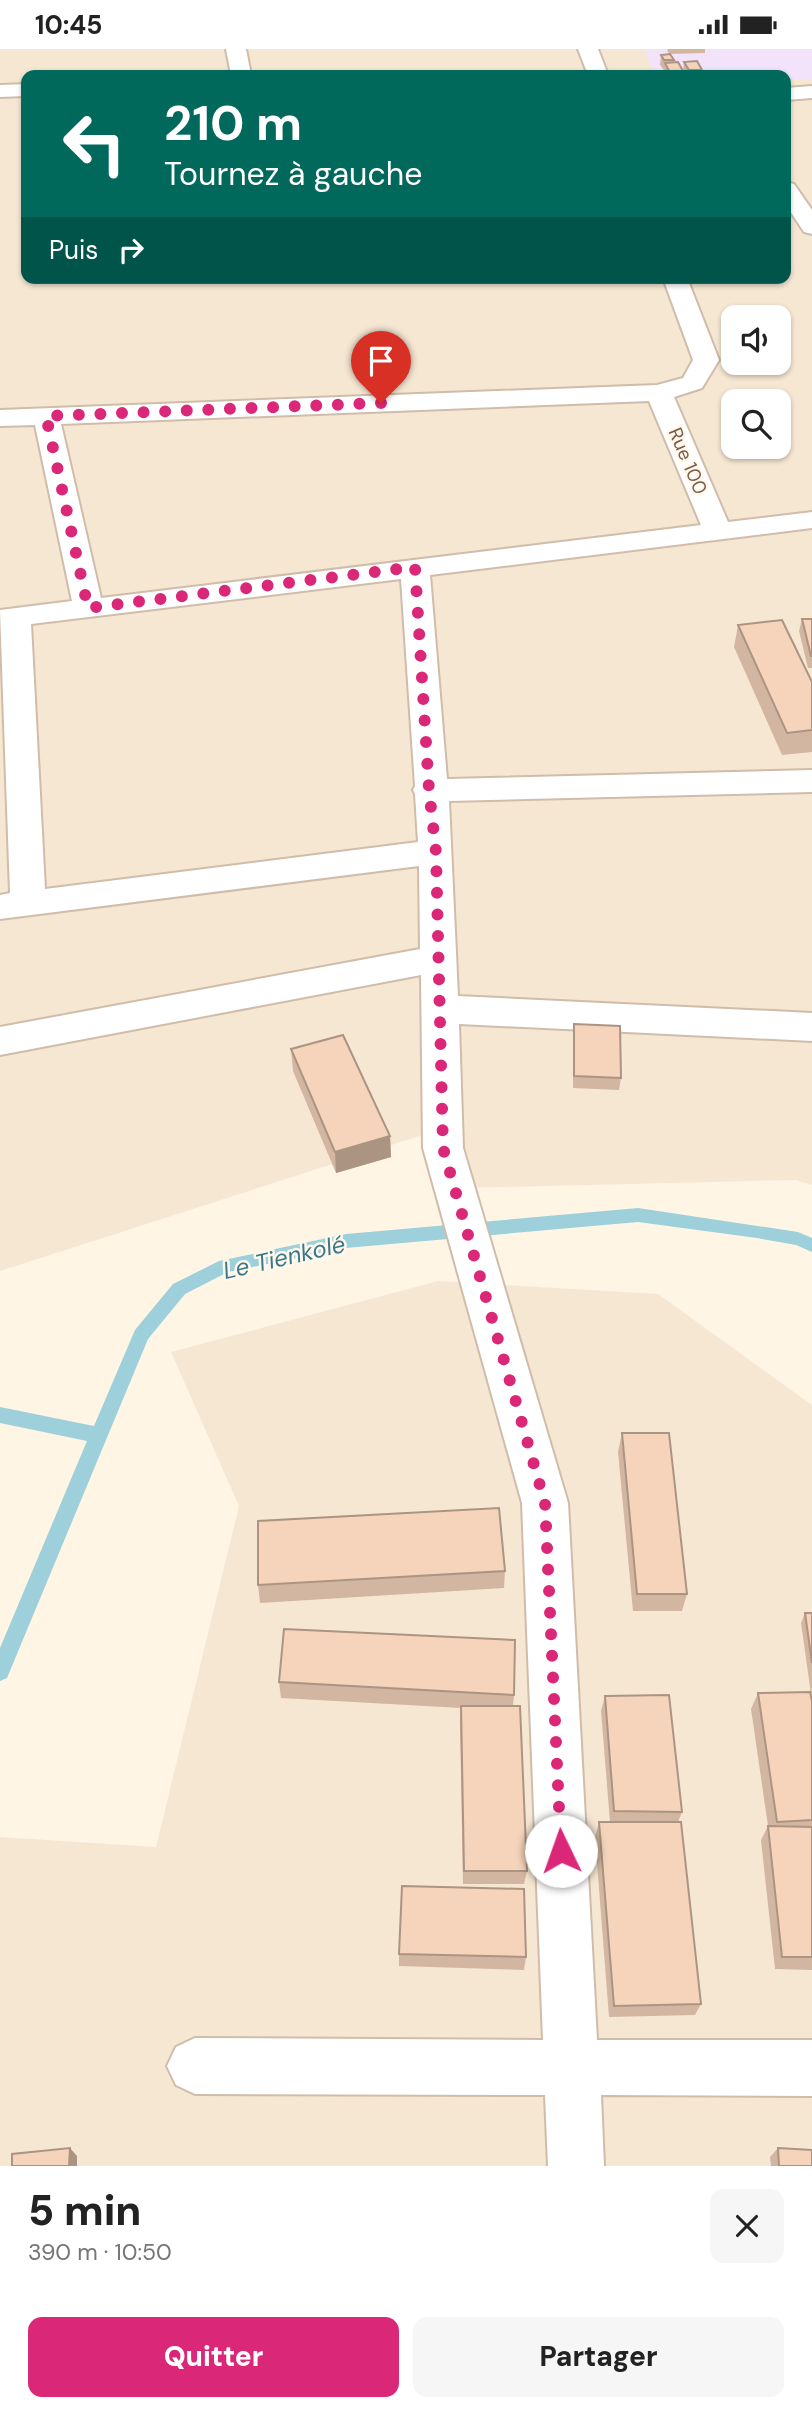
<!DOCTYPE html>
<html lang="fr">
<meta charset="utf-8">
<style>
body{margin:0;font-family:"DM Sans",sans-serif;background:#f6f6f6;color:#222;height:100vh;display:flex;flex-direction:column;font-size:26px;white-space:nowrap}
*{box-sizing:border-box;margin:0}
p{font-size:23px;color:#767676}
.icon{flex:none;width:38px;height:38px;fill:none;stroke:currentColor;stroke-width:2;stroke-linecap:round;stroke-linejoin:round}
.map{position:relative;height:2117px;overflow:hidden}
.details{display:flex;flex-direction:column;background:#fff;flex:1}
.details>*{flex:none}
.banner{position:absolute;left:21px;top:21px;width:770px;height:214px;border-radius:14px;box-shadow:0 2px 5px #0004;background:#00695c;color:#fff;overflow:hidden}
.tools{position:absolute;left:721px;top:256px;display:grid;gap:14px}
.tools a{display:grid;place-items:center;width:70px;height:70px;border-radius:14px;background:#fff;box-shadow:0 2px 5px #0004;font-size:35px}
.pin{position:absolute;display:grid;place-items:center;width:60px;height:60px;color:#fff;margin:-72px -30px;border-radius:50% 50% 50% 0;rotate:-45deg;box-shadow:0 0 7px #0007}
.pin .icon{rotate:45deg}
.me{position:absolute;width:77px;margin:-38px;rotate:357deg;stroke-linejoin:round;filter:drop-shadow(0 0 5px #0008)}
.turn{display:flex;align-items:center;gap:24px;height:147px;padding:0 28px;font-size:32px}
.turn .icon{width:91px;height:91px;stroke-width:2.5}
.turn b{display:block;font-size:49px;line-height:60px}
.then{display:flex;align-items:center;height:66px;padding:0 28px;background:#0003;gap:14px;font-size:26px}
.round{display:grid;place-items:center;flex:none;width:74px;height:74px;border-radius:14px;background:#f6f6f6}
.head{display:flex;align-items:center;justify-content:space-between;height:119px;padding:0 28px}
h1{font-size:42px;font-weight:800;line-height:52px}
.action{display:flex;gap:14px;margin-top:auto;padding:14px 28px}
.action a{flex:1;height:80px;border-radius:14px;background:#db2777;color:#fff;font-size:28px;font-weight:800;line-height:80px;text-align:center}
.action a+a{background:#f6f6f6;color:#222}
.status{display:flex;justify-content:space-between;align-items:center;height:49px;padding:0 35px;background:#fff;direction:ltr}
.status svg{height:19px;fill:currentColor}
.map>svg:first-child{display:block}
.residential{fill:#f6e7d3;fill-rule:evenodd}
.education{fill:#f2e2fa}
.lines{fill:none;stroke-linecap:round;stroke-linejoin:round}
.stream{fill:#9dd0db;fill-rule:evenodd}
.minor-casing{stroke:#d0bcaa;stroke-width:4}
.minor{fill:#fff;fill-rule:evenodd}
.wall{fill:#d3b6a1}
.shaded-wall{fill:#ac9483}
.building{fill:#f5d4bb;stroke:#ac9483;stroke-width:2}
.route{stroke:#db2777;stroke-width:12;stroke-dasharray:0 21.6}
.labels{text-anchor:middle;dominant-baseline:central;stroke-width:5;stroke-linejoin:round;paint-order:stroke}
.far-street-label{font-size:19px;fill:#795b48;stroke:#fff8ed}
.water-label{font-size:24px;font-style:italic;fill:#3d7887;stroke:#fff8ed}
</style>
<div class="status"><b>10:45</b><svg viewBox="0 0 49 12"><path d="M0 12V9h3v3zM5 12V6h3v6zM10 12V3h3v9zM15 12V0h3v12zM26 1h20v11H26zM47 4h2v5h-2z"/></svg></div>
<div class="map">
<svg width="812" height="2117" viewBox="0 0 812 2117">
<rect width="100%" height="100%" fill="#fef5e5"/>
<!-- residential -->
<g class="residential">
<path d="M0 0H812V1136L796 1131 463 1139 457 1075 0 1222ZM26 26H786V229H26ZM733 268H779V313H733ZM733 352H779V397H733Z"/>
<path d="M438 1232 658 1245 812 1356V2117H0V1788L156 1798 239 1457 171 1303Z"/>
</g>
<!-- education -->
<path class="education" d="M644 0H812V30L786 31V26H655Z"/>
<g class="lines">
<!-- stream -->
<path class="stream" d="M638 1159 798 1183 812 1189V1203L796 1196 757 1189 638 1173 346 1199 228 1223 185 1245 148 1290 7 1629 0 1632V1599L87 1392 0 1374V1358L94 1377 135 1281 173 1235 219 1212 346 1185Z"/>
<!-- minor casing -->
<g class="minor-casing">
<g id="minor">
<path d="M226 0H246L251 26H231Z"/>
<path d="M578 0H598L608 26H588Z"/>
<path d="M26 35V47L0 48V36Z"/>
<path d="M812 37V49L786 51V39Z"/>
<path d="M786 133 794 135 812 161V185L804 183 786 156Z"/>
<path d="M663 229H687L719 311 702 339 674 348 728 473 812 463V479L430 526 447 730 812 721V743L449 752 458 947 812 964V992L459 975 463 1099 568 1454 597 1991H812V2047L601 2046 604 2117H548L545 2046 195 2045 176 2036 167 2017 176 1998 195 1989 543 1991 522 1454 423 1099 421 926 0 1006V978L420 900 419 817 0 870V846L10 844 0 561 72 552 35 376 0 377V361L657 336 683 329 693 311ZM649 352 701 476 101 549 61 375ZM401 530 415 737 413 741 415 745 418 793 45 840 31 575Z"/>
</g>
</g>
<!-- minor -->
<use href="#minor" class="minor"/>
</g>
<!-- wall -->
<g class="wall">
<path d="M667 0H705V4L669 5Z"/>
<path d="M661 6 674 11V13L683 22 682 26H665L664 21 660 16Z"/>
<path d="M684 13 702 21 701 26H684L683 23Z"/>
<path d="M802 570H812V619H808L799 582Z"/>
<path d="M738 576 812 633V703L782 706 734 598Z"/>
<path d="M574 975 621 1029 619 1041 573 1039V986Z"/>
<path d="M291 1000 390 1087 391 1108 336 1124 293 1022Z"/>
<path d="M622 1384 687 1545 682 1562H633L618 1403Z"/>
<path d="M505 1522 504 1539 260 1554 258 1536Z"/>
<path d="M805 1564H812V1652L801 1574Z"/>
<path d="M279 1633 514 1646 513 1657 527 1822 524 1835H463L460 1672 461 1659 281 1649Z"/>
<path d="M758 1644 812 1652V1921L775 1920 761 1791 768 1777 751 1660Z"/>
<path d="M605 1647 682 1763 678 1773 701 1955 695 1966 609 1968 595 1788 599 1773H610L601 1662Z"/>
<path d="M399 1905 526 1908 524 1921 399 1917Z"/>
<path d="M778 2099 812 2117H771L770 2108Z"/>
</g>
<!-- shaded-wall -->
<g class="shaded-wall">
<path d="M390 1087 391 1108 336 1124 335 1103Z"/>
<path d="M70 2099 77 2107V2117H69Z"/>
</g>
<!-- building -->
<g class="building">
<path d="M670 5 674 11H664L661 6Z"/>
<path d="M697 12 702 21H689L684 13Z"/>
<path d="M678 13 683 22H669L665 14Z"/>
<path d="M802 570H812V607H811Z"/>
<path d="M782 571 812 633V681L787 684 738 576Z"/>
<path d="M574 975 620 977 621 1029 574 1027Z"/>
<path d="M343 986 390 1087 335 1103 291 1000Z"/>
<path d="M622 1384H669L687 1545H637Z"/>
<path d="M499 1459 505 1522 258 1536V1472Z"/>
<path d="M805 1564H812V1614Z"/>
<path d="M284 1580 515 1591 514 1646 279 1633Z"/>
<path d="M810 1643 812 1652V1771L777 1773 758 1644Z"/>
<path d="M669 1646 682 1763 614 1762 605 1647Z"/>
<path d="M461 1657H520L527 1822H464Z"/>
<path d="M599 1773H681L701 1955 614 1957Z"/>
<path d="M768 1777 812 1778V1908H782Z"/>
<path d="M402 1837 524 1840 526 1908 399 1905Z"/>
<path d="M70 2099 69 2117H12V2105Z"/>
<path d="M778 2099 812 2101V2117H779Z"/>
</g>
<g class="lines">
<!-- route -->
<path class="route" d="M381 354 46 367 88 559 415 518 429 741 436 803 443 1099 545 1454 561 1802"/>
</g>
<g class="labels">
<!-- far-street labels -->
<g class="far-street-label">
<text transform="translate(688 412) rotate(67)">Rue 100</text>
</g>
<!-- water labels -->
<g class="water-label">
<text transform="translate(284 1208) rotate(-13)">Le Tienkolé</text>
</g>
</g>
</svg>
<div class="tools">
<a><svg class="icon" aria-label="sound" viewBox="0 0 24 24"><path d="M4 9h4l5-4v14l-5-4H4zM17 9q2 3 0 6"/></svg></a>
<a><svg class="icon" aria-label="search" viewBox="0 0 24 24"><circle cx="10" cy="10" r="6"/><path d="M15 15l6 6"/></svg></a>
</div>
<div class="pin" style="left:381px;top:354px;background:#d93025"><svg class="icon" aria-label="arrive" viewBox="0 0 24 24"><path d="M6 21V4h12l-3 4 3 4H6"/></svg></div>
<svg class="me" style="left:561px;top:1802px" viewBox="-20 -20 40 40"><circle r="19" fill="#fff"/><path d="M0-13L10 11 0 6-10 11z" fill="#db2777"/></svg>
<div class="banner">
<div class="turn"><svg class="icon" aria-label="left" viewBox="0 0 24 24"><path d="M17 20v-9H6M10 6l-5 5 5 5"/></svg><div><b>210 m</b>Tournez à gauche</div></div>
<div class="then">Puis<svg class="icon" aria-label="right" viewBox="0 0 24 24"><path d="M7 20v-9h11M14 6l5 5-5 5"/></svg></div>
</div>
</div>
<section class="details">
<div class="head"><div><h1>5 min</h1><p>390 m · 10:50</p></div><a class="round"><svg class="icon" aria-label="close" viewBox="0 0 24 24"><path d="M6 6l12 12M18 6L6 18"/></svg></a></div>
<div class="action"><a>Quitter</a><a>Partager</a></div>
</section>
